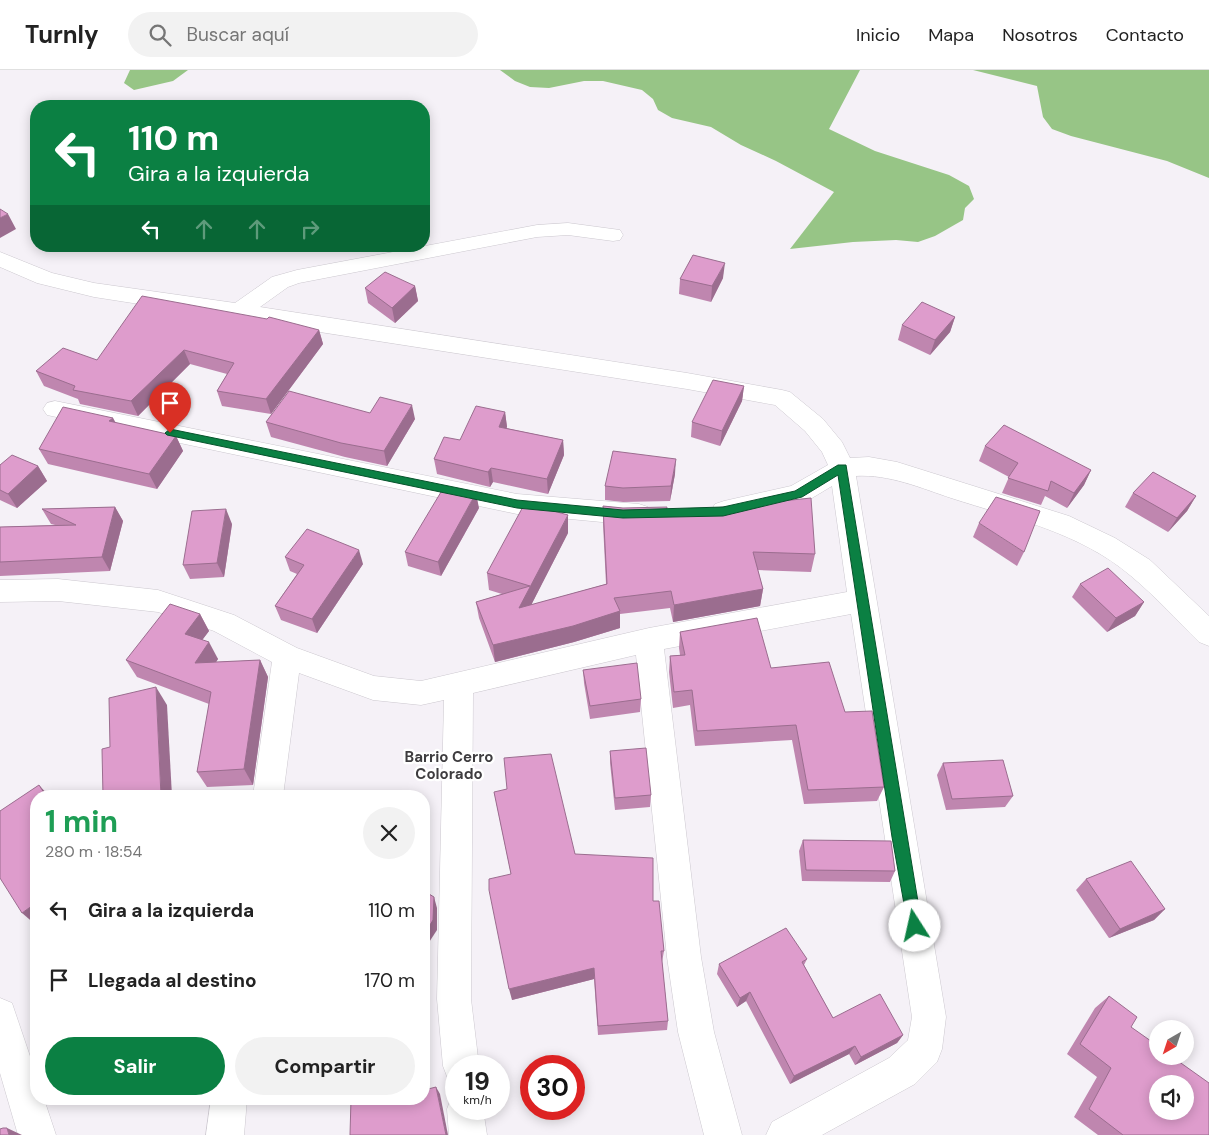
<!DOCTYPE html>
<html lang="es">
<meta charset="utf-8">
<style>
body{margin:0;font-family:"DM Sans",sans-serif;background:#f2f2f2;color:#222;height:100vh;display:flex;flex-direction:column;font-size:19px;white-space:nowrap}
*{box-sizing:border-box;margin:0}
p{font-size:16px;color:#767676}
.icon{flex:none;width:28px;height:28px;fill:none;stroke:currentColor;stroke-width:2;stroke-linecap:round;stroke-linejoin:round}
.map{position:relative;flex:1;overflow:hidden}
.panel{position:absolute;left:30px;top:720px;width:400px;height:315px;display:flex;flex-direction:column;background:#fff;border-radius:20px;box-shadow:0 2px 12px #0003}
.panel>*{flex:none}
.banner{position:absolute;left:30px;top:30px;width:400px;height:152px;border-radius:20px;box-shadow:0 2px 12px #0003;background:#0b8043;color:#fff;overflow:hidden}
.needle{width:32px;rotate:219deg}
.fabs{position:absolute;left:1149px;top:950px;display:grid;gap:10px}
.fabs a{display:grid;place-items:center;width:45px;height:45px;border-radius:50%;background:#fff;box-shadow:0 2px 12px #0003;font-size:25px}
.speed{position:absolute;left:445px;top:985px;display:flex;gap:10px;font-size:25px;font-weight:700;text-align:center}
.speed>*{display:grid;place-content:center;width:65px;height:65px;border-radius:50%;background:#fff;box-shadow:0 2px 12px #0003;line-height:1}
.speed small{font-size:12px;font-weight:400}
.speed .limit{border:8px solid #d22;background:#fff;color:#111}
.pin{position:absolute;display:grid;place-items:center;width:42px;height:42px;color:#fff;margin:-51px -21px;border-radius:50% 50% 50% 0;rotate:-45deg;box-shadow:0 0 5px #0007}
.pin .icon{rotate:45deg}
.me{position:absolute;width:55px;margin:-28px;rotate:350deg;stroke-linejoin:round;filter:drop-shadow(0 0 4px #0008)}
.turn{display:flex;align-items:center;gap:18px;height:105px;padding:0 15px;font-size:22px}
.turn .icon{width:65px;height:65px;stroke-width:2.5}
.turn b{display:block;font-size:35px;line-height:42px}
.lanes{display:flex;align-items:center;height:48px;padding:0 15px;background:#0003;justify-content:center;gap:25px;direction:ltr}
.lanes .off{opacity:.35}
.round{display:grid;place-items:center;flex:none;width:52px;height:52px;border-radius:26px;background:#f2f2f2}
.head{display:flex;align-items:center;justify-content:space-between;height:85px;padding:0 15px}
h1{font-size:30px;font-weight:700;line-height:38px;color:#1e9e55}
.button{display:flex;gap:10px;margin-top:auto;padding:10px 15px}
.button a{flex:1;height:58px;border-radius:30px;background:#0b8043;color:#fff;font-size:20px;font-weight:700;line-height:58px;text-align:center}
.button a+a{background:#f2f2f2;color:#222}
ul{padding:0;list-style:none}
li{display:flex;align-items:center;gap:15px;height:70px;padding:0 15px}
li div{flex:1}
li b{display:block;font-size:19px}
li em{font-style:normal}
header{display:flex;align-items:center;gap:30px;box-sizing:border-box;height:70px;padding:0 25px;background:#fff;border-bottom:1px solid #e0e0e0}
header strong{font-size:24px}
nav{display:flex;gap:28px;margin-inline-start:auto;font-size:18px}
.search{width:350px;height:45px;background:#f2f2f2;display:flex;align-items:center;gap:12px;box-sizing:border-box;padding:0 18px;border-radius:28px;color:#767676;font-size:19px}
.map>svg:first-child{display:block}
.forest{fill:#97c586}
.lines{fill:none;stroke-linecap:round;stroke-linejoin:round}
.minor-casing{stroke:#ccc8cf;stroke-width:1}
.minor{fill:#fff;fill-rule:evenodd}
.wall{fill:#bf86af}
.shaded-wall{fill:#9b6d8f}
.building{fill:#de9ccc;stroke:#9b6d8f;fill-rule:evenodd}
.route{fill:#0b8043;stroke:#07532c}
.labels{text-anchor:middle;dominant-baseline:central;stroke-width:4.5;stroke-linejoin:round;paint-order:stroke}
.neighbourhood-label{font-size:15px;font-weight:bold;fill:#3e3c3f;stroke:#fff}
</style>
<header>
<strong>Turnly</strong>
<div class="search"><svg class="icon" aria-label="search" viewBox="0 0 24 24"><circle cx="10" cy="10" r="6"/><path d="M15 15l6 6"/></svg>Buscar aquí</div>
<nav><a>Inicio</a><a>Mapa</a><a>Nosotros</a><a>Contacto</a></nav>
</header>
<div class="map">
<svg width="1209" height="1065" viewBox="0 0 1209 1065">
<rect width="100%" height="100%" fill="#f5f1f7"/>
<!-- forest -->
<g class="forest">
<path d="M130 0H188L173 11 134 20 124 13Z"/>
<path d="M500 0H860L829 59 875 81 949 105 969 116 974 129 965 138 963 150 935 166 918 172 896 170 853 172 790 179 834 122 776 91 741 75 711 57 672 48 658 40 653 29 642 20 603 11H584L549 18 530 17 515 11Z"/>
<path d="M973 0H1209V108L1167 91 1071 66 1052 59 1043 47 1037 16Z"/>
</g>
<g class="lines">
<!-- minor casing -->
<g class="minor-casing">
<g id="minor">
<path d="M568 153 620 160 623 165 620 170 613 171 568 165 537 167 299 213 288 217 260 237 687 303 782 320 790 322 823 349 842 372 850 388 869 387 897 392 1069 446 1115 468 1150 490 1209 546V576L1199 572C1177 550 1155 526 1131 506 1081 463 1013 448 951 428 921 418 889 404 856 406L946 947 942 979 937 992 915 1014 822 1065H766L772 1052 889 988 908 970 912 947 851 544 664 579 701 887 714 962 742 1065H704L678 962 667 887 636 585 473 623 471 929 479 996H456V1012L448 1009 443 996 437 929 444 630 421 635 373 630 299 603 283 726H253L272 592 214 561 158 542 58 531 0 532V510L58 509 158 520 234 545 297 578 374 606 421 611 649 558 847 522 832 416 807 431 724 451 715 448 711 441 715 434 724 431 791 416 828 395 822 382 805 361 775 335 687 319 94 227 37 213 0 197V182L52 203 94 213 235 233 272 207 297 200 537 155Z"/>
<path d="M55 331 517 424 639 434 648 437 652 444 648 451 639 454H623L517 444 47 345 43 339 47 333Z"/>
<path d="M0 928 12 933 36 1004V1029H44L56 1065H18L0 1003Z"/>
<path d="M456 1024V1039H483L487 1065H449L447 1039 452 1026Z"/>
<path d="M211 1029H247L244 1065H206Z"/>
</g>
</g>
<!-- minor -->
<use href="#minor" class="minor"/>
</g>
<!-- wall -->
<g class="wall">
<path d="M334 176H344V178Z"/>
<path d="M723 208 711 232 679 224 680 209Z"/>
<path d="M415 216 418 231 395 253 368 233 365 218Z"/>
<path d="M955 247 950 262 930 285 898 270 902 255Z"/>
<path d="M319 260 323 274 271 344 222 336 217 321 227 304 190 294 138 346 80 334 78 329 44 316 36 301 97 290Z"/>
<path d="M744 316 742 331 720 376 691 367 692 352Z"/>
<path d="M505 342 507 357 506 358 563 370 564 385 548 424 493 412 490 417 437 404 434 389 460 370Z"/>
<path d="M370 343 415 349 387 396 345 387 271 367 266 352Z"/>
<path d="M113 348 116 353 176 366 183 381 157 419 48 394 39 379Z"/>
<path d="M985 376 1091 400 1084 415 1067 438 1045 426 1041 435 1002 423 1009 407 979 391Z"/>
<path d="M0 395 38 396 47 411 17 438 0 430Z"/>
<path d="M675 404 670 431 623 432 605 430V416Z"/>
<path d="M1133 423 1196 426 1187 441 1168 462 1125 437Z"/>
<path d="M603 436 667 443 815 484 811 502 758 500 763 519 760 536 673 552 670 538 620 544V558L574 572 495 592 479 548 476 532 502 524 489 520 487 503 568 463 531 535 606 514 603 454Z"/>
<path d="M115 437 123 451 110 501 0 506V457L55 455 51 454 42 439Z"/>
<path d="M479 438 441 506 408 496 405 482Z"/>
<path d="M979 453 1024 482 1017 496 973 467Z"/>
<path d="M232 454 224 507 190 509 183 495Z"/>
<path d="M285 487 363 494 317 563 281 550 275 536 297 504 290 501Z"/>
<path d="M1080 514 1144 532 1135 546 1107 562 1072 527Z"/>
<path d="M200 544 209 561 202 570 218 589 216 592 260 590 268 607 253 715 207 717 197 702 209 634 137 607 126 590Z"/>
<path d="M680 562 771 598 845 642 884 717 877 731 804 734 792 670 695 676 690 635 673 638 669 602 670 586 680 585 679 578Z"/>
<path d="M583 600 641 629 640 642 590 649 584 613Z"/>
<path d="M610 681 651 725 650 737 615 740 610 693Z"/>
<path d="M943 693 1013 726 1005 737 946 740 937 705Z"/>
<path d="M494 722 575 784 653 831 664 881 662 892 668 951 667 960 598 965 594 909 512 930 511 804Z"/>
<path d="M803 770 895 801 890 812 802 811 799 781Z"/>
<path d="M1086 809 1165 839 1154 850 1109 868 1076 820Z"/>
<path d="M807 889 804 895 833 948 903 965 897 973 855 995 849 984 790 1014 746 931 737 937 717 904 719 894Z"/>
<path d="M1109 926 1131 957 1209 1034V1065H1098L1074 1047 1097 1007 1067 984 1095 938Z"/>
</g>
<!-- shaded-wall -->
<g class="shaded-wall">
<path d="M8 144 16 159 0 168V148Z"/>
<path d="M725 193 723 208 711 232 712 216Z"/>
<path d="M415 216 418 231 395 253 392 238Z"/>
<path d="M955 247 950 262 930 285 935 270Z"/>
<path d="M319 260 323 274 271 344 266 329Z"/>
<path d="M184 280 190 294 138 346 131 331Z"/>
<path d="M744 316 742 331 720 376 722 361Z"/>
<path d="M412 335 415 349 387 396 384 381Z"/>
<path d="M505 342 507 357 500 372 499 357Z"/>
<path d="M113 348 120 363 109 351Z"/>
<path d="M176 366 183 381 157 419 149 404Z"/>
<path d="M563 370 564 385 548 424 547 409Z"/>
<path d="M676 389 675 404 670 431 671 416Z"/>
<path d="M38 396 47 411 17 438 8 424Z"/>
<path d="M491 398 493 412 490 417 488 402Z"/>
<path d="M1091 400 1084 415 1067 438 1074 423Z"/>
<path d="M476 423 479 438 441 506 438 492Z"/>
<path d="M1196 426 1187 441 1168 462 1177 448Z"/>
<path d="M115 437 123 451 110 501 102 487Z"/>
<path d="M226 439 232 454 224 507 217 493Z"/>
<path d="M568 445V463L521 555 519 538Z"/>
<path d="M359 480 363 494 317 563 312 549Z"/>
<path d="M763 519 760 536 673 552 674 535Z"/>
<path d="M1144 532 1135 546 1107 562 1116 548Z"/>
<path d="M620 541V558L574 572 495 592 493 575Z"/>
<path d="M200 544 209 561 194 581 185 564Z"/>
<path d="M209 572 218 589 204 610 195 593Z"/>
<path d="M260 590 268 607 253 715 244 699Z"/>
<path d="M156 617 167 635 172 726H161Z"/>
<path d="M39 715 49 726H46Z"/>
<path d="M434 827 437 838V860L424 880V865Z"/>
<path d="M36 833V855L22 843Z"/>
<path d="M1165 839 1154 850 1109 868 1120 859Z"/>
<path d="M594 898V909L512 930 509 919Z"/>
<path d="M750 922 746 931 737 937 740 928Z"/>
<path d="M903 965 897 973 855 995 861 987Z"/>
<path d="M855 976 849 984 790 1014 794 1006Z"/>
<path d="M436 1017 440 1024 448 1065H446Z"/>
<path d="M381 1029H387L386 1040 381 1033Z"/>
<path d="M7 1058 22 1065H9Z"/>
</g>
<!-- building -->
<g class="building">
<path d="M0 139 8 144 0 148Z"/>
<path d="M693 185 725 193 712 216 680 209Z"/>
<path d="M385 202 415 216 392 238 365 218Z"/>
<path d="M142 226 267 249 269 247 319 260 266 329 217 321 234 293 184 280 131 331 73 320 75 316 36 301 63 278 97 290Z"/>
<path d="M922 232 955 247 935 270 902 255Z"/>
<path d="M713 310 744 316 722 361 692 352Z"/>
<path d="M289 321 370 343 380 327 412 335 384 381 341 373 266 352Z"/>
<path d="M476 336 505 342 499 357 563 370 547 409 491 398 488 402 434 389 444 367 460 370Z"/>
<path d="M63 337 113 348 109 351 176 366 149 404 39 379Z"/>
<path d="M1004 355 1091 400 1074 423 1051 411 1048 421 1008 408 1018 393 985 376Z"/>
<path d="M613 381 676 389 671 416 623 418 605 416Z"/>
<path d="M12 385 38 396 8 424 0 420V395Z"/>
<path d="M1153 402 1196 426 1177 448 1133 423Z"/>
<path d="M444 417 476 423 438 492 405 482Z"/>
<path d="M996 427 1040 441 1024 482 979 453Z"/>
<path d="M811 428 815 484 753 482 763 519 674 535 671 521 614 528 620 541 573 556 493 575 476 532 530 516 487 503 525 433 568 445 519 538 607 514 603 436 623 438 667 437 666 443Z"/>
<path d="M115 437 102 487 0 492V457L76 455 42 439Z"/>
<path d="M226 439 217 493 183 495 192 441Z"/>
<path d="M307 459 359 480 312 549 275 536 304 495 285 487Z"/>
<path d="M1108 498 1144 532 1116 548 1080 514Z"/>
<path d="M170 534 200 544 185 564 209 572 195 593 260 590 244 699 197 702 211 622 126 590Z"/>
<path d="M757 548 771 598 829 592 845 642 872 641 884 717 808 720 796 655 697 661 692 620 674 622 670 586 685 585 680 562Z"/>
<path d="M637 593 641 629 590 636 583 600Z"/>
<path d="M156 617 161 726H103L102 679 110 677 109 628Z"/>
<path d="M646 678 651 725 615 728 610 681Z"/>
<path d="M551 684 575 784 653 788V831H659L664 881H661L668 951 598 956 594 898 509 919 489 820V809L511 804 494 722 507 719 504 688Z"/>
<path d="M1003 690 1013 726 952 729 943 693Z"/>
<path d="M39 715 46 726H36V833L22 843 0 808V741Z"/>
<path d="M803 770 891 771 895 801 806 800Z"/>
<path d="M1131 791 1165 839 1120 859 1086 809Z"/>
<path d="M424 821 434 827 433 850 424 865Z"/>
<path d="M786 858 807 889 802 892 833 948 880 924 903 965 861 987 855 976 794 1006 750 922 740 928 719 894Z"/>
<path d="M1109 926 1137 947 1131 957 1158 976V986H1171L1209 1013V1065H1123L1089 1039 1111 998 1080 974ZM1158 1014H1185V1041H1158Z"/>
<path d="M436 1017 446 1065H350L351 1029H381V1033L395 1029H424V1020Z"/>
<path d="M3 1058H7L9 1065H0V1059Z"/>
</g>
<!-- route -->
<path class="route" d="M170 359 517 430 623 440 723 437 795 421 838 395H846L922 856 920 861 915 863 910 861 908 856 892 767 838 405 802 427 723 446 623 448 517 438 167 365 165 363Z"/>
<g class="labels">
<!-- neighbourhood labels -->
<g class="neighbourhood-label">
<text x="449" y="687">Barrio Cerro<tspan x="449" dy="17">Colorado</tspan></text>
</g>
</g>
</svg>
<div class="fabs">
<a><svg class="needle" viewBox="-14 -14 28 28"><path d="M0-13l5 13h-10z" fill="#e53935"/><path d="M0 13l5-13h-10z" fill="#767676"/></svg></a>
<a><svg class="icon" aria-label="sound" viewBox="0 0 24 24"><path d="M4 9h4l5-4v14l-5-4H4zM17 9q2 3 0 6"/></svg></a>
</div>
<div class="speed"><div>19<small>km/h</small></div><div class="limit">30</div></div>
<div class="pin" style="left:170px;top:363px;background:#d93025"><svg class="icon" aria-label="arrive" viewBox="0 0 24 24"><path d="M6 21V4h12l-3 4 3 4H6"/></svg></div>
<svg class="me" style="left:915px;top:856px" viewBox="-20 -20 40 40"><circle r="19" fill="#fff"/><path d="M0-13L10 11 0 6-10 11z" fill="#0b8043"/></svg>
<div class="banner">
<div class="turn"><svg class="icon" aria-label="left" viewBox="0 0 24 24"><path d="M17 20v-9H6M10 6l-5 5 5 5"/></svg><div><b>110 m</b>Gira a la izquierda</div></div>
<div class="lanes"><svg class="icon" aria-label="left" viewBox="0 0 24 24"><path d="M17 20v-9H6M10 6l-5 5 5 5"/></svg><svg class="icon off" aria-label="ahead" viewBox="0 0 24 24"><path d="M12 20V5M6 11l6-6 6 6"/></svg><svg class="icon off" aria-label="ahead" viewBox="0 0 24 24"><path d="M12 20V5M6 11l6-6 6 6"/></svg><svg class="icon off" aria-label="right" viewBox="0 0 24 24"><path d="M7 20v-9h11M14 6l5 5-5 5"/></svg></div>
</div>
<section class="panel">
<div class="head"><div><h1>1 min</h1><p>280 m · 18:54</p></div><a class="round"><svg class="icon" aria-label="close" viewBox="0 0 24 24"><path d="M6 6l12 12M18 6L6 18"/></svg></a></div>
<ul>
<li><svg class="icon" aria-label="left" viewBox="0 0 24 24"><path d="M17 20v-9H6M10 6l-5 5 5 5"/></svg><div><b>Gira a la izquierda</b></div><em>110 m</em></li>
<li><svg class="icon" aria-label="arrive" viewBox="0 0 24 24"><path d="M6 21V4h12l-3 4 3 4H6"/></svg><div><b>Llegada al destino</b></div><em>170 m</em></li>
</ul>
<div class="button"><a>Salir</a><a>Compartir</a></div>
</section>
</div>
